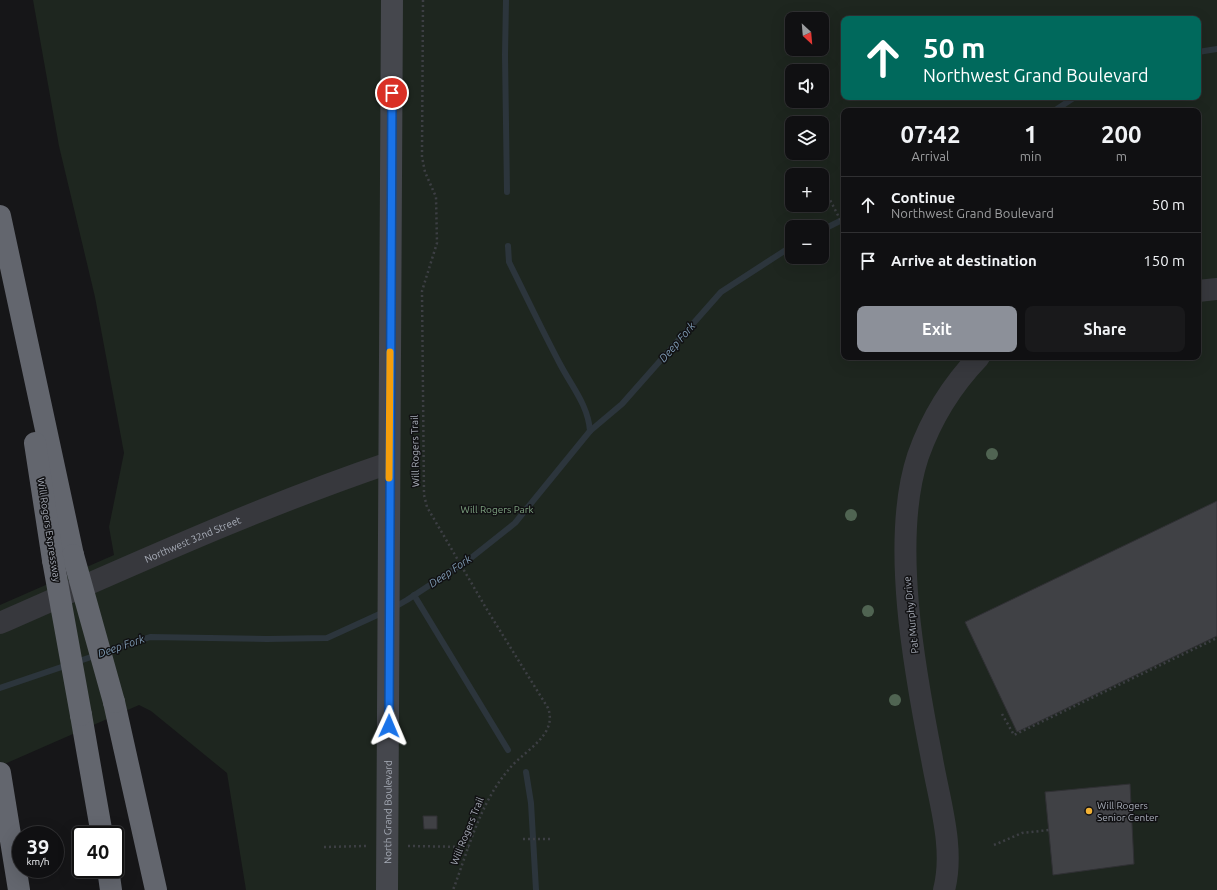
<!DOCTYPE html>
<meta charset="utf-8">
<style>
body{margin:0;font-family:Ubuntu,sans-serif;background:#19191b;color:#f1f3f6;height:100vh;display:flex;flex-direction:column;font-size:15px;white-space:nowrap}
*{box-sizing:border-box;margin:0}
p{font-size:13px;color:#9c9d9f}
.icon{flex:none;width:22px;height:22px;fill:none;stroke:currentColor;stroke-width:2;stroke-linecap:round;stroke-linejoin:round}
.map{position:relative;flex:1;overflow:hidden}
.sheet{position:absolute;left:841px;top:108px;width:360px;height:252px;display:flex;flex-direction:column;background:#101012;border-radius:8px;box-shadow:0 4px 16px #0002,0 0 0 1px #303032}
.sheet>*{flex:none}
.hud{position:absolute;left:841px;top:16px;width:360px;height:84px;border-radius:8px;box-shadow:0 4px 16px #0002,0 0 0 1px #303032;background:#00695c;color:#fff;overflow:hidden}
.needle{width:26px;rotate:154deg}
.tools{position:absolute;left:785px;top:12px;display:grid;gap:8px}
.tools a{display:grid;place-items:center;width:44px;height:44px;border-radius:8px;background:#101012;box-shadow:0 4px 16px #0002,0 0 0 1px #303032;font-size:20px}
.speed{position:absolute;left:12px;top:826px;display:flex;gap:8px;font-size:20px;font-weight:700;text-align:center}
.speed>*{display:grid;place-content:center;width:52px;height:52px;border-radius:50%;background:#101012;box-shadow:0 4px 16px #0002,0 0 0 1px #303032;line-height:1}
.speed small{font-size:10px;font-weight:400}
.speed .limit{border:2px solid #111;border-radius:6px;background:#fff;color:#111}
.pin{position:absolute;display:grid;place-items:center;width:34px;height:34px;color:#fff;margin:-17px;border:2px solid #fff;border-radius:50%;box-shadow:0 1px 4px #0007}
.me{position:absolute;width:44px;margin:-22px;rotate:1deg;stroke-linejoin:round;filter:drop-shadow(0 0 3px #0008)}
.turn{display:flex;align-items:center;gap:14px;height:84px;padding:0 16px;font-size:18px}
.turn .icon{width:52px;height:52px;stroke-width:2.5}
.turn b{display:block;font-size:28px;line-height:34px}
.eta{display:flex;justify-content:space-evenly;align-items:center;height:68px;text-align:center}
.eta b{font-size:24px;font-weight:700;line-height:28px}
.cta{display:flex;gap:8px;margin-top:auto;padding:8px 16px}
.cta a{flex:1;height:46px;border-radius:8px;background:#8c9099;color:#fff;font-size:16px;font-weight:700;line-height:46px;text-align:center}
.cta a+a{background:#19191b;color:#f1f3f6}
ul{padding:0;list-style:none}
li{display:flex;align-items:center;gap:12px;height:56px;padding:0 16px;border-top:1px solid #303032}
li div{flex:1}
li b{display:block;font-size:15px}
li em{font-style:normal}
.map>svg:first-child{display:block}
.green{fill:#1e261f;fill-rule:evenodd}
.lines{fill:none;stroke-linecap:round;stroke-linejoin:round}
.stream{stroke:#2c353c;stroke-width:6}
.building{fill:#404145;stroke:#303034}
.path{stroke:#3d3f44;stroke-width:2.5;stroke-dasharray:2 3;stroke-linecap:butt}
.street{stroke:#37383d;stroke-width:22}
.secondary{stroke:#45474d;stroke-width:22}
.highway{stroke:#63666e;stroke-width:22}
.highway-bridge{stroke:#63666e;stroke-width:22}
.tree{fill:#506452}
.route-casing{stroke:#114b97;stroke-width:10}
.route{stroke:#1a73e8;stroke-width:7}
.slow{stroke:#f59e0b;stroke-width:7}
.poi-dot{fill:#f2b134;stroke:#111113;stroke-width:1.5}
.labels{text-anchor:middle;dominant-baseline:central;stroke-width:3;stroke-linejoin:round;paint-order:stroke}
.street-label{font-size:10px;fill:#a8adb8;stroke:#111113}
.park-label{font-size:10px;fill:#7fa381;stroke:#111113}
.poi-label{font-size:10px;fill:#a8adb8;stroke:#111113;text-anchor:start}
.water-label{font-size:11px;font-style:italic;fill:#7f9bb3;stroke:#111113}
</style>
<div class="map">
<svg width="1217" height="890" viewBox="0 0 1217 890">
<rect width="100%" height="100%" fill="#161618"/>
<!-- green -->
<path class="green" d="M33 0H1217V890H246L227 773 151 711 139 705 0 766V605L114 555 109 527 124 453 95 297 59 146ZM792 19H822V49H792ZM844 19H1198V97H844ZM792 71H822V101H792ZM844 111H1198V357H844ZM792 123H822V153H792ZM792 175H822V205H792ZM792 227H822V257H792Z"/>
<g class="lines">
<!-- stream -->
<g class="stream">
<path d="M506 0 505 55 507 192"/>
<path d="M1198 52 1217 49"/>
<path d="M1054 111 1075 97"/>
<path d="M822 230 844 219"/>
<path d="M508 246 509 262C526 296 542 330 560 364 572 387 588 405 590 431"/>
<path d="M414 595 508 750"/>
<path d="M393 608 407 600 471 558 515 523 590 431 622 404 721 292 792 246"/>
<path d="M0 688 150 637 267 639 327 638 384 612"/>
<path d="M526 772 531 803 536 890"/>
</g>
</g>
<!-- building -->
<g class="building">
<path d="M1217 501V636L1017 732 965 622Z"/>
<path d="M1130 784 1134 864 1053 875 1045 792Z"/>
<path d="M423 816H437V829H424Z"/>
</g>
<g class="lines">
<!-- path -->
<g class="path">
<path d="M423 0 422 157 425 172 436 197 437 243 422 291 424 495 427 507 486 608 548 708C558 735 525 750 510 768 480 802 469 848 453 890"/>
<path d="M828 196 844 227"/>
<path d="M1002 714 1014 735 1217 638"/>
<path d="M523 839H550"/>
<path d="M994 845 1022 833 1049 830"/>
<path d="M408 846 469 847"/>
<path d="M324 847 366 846"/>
</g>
<!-- street -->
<g class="street">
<path d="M1198 291 1217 289"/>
<path id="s1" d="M0 623C128 567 256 508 389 463"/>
<path d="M944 890C955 848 939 800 932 759 915 673 890 540 918 456 931 419 952 385 979 357"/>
</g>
<!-- secondary -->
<path class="secondary" id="s2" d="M387 890 392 0"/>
<!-- highway -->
<g class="highway">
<path d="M0 216 73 555"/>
<path d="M35 443 53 560"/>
<path d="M114 702 156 890"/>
<path d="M81 715 102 835"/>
<path d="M0 773 19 890"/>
<path d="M108 869 111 890"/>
</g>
<!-- highway-bridge -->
<g class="highway-bridge">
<path d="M73 555 114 702"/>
<path d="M53 560 81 715"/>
</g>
</g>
<!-- trees -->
<g class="tree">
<circle cx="992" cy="454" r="6"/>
<circle cx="851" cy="515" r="6"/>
<circle cx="868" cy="611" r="6"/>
<circle cx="895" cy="700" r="6"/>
</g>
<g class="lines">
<!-- route casing -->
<g class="route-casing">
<path id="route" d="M389 726 392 93"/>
</g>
<!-- route -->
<use href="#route" class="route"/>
<!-- slow -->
<path class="slow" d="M389 478 390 352"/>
</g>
<!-- markers -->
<circle class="poi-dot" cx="1089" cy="811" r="4"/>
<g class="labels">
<!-- street labels -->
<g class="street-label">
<text transform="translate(415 451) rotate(-91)">Will Rogers Trail</text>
<text transform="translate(49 530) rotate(81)">Will Rogers Expressway</text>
<text stroke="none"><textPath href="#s1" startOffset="210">Northwest 32nd Street</textPath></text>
<text transform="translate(911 615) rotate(-96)">Pat Murphy Drive</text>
<text stroke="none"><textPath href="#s2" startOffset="78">North Grand Boulevard</textPath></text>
<text transform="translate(467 831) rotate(-68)">Will Rogers Trail</text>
</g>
<!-- park labels -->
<g class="park-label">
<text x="497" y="509">Will Rogers Park</text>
</g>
<!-- poi labels -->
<g class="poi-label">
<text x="1097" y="805">Will Rogers<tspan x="1097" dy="12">Senior Center</tspan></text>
</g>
<!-- water labels -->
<g class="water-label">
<text transform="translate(677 342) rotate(-49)">Deep Fork</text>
<text transform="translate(450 571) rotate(-34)">Deep Fork</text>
<text transform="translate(121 646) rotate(-19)">Deep Fork</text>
</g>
</g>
</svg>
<div class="tools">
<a><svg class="needle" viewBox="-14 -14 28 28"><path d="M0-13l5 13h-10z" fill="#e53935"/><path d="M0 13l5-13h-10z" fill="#9c9d9f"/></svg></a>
<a><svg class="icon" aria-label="sound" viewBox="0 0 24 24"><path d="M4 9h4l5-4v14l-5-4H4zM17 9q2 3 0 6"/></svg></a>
<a><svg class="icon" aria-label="layers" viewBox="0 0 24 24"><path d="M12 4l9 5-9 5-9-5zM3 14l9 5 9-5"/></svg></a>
<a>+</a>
<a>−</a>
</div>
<div class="speed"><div>39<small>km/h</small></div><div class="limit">40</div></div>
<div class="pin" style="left:392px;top:93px;background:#d93025"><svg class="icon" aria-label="arrive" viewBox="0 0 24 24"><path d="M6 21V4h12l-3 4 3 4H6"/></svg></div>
<svg class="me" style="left:389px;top:726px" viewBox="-20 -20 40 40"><path d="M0-17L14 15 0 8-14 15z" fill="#1a73e8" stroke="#fff" stroke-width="4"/></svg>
<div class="hud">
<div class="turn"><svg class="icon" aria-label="ahead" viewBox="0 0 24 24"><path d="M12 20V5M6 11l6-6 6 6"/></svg><div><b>50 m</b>Northwest Grand Boulevard</div></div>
</div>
<section class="sheet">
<div class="eta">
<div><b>07:42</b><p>Arrival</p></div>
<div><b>1</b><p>min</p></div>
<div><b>200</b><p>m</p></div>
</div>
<ul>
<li><svg class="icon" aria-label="ahead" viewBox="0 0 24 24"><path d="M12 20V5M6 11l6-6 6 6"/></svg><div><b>Continue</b><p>Northwest Grand Boulevard</p></div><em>50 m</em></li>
<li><svg class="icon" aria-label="arrive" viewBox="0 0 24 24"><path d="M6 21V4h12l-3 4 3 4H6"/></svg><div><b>Arrive at destination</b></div><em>150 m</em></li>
</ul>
<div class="cta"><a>Exit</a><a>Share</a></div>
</section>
</div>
